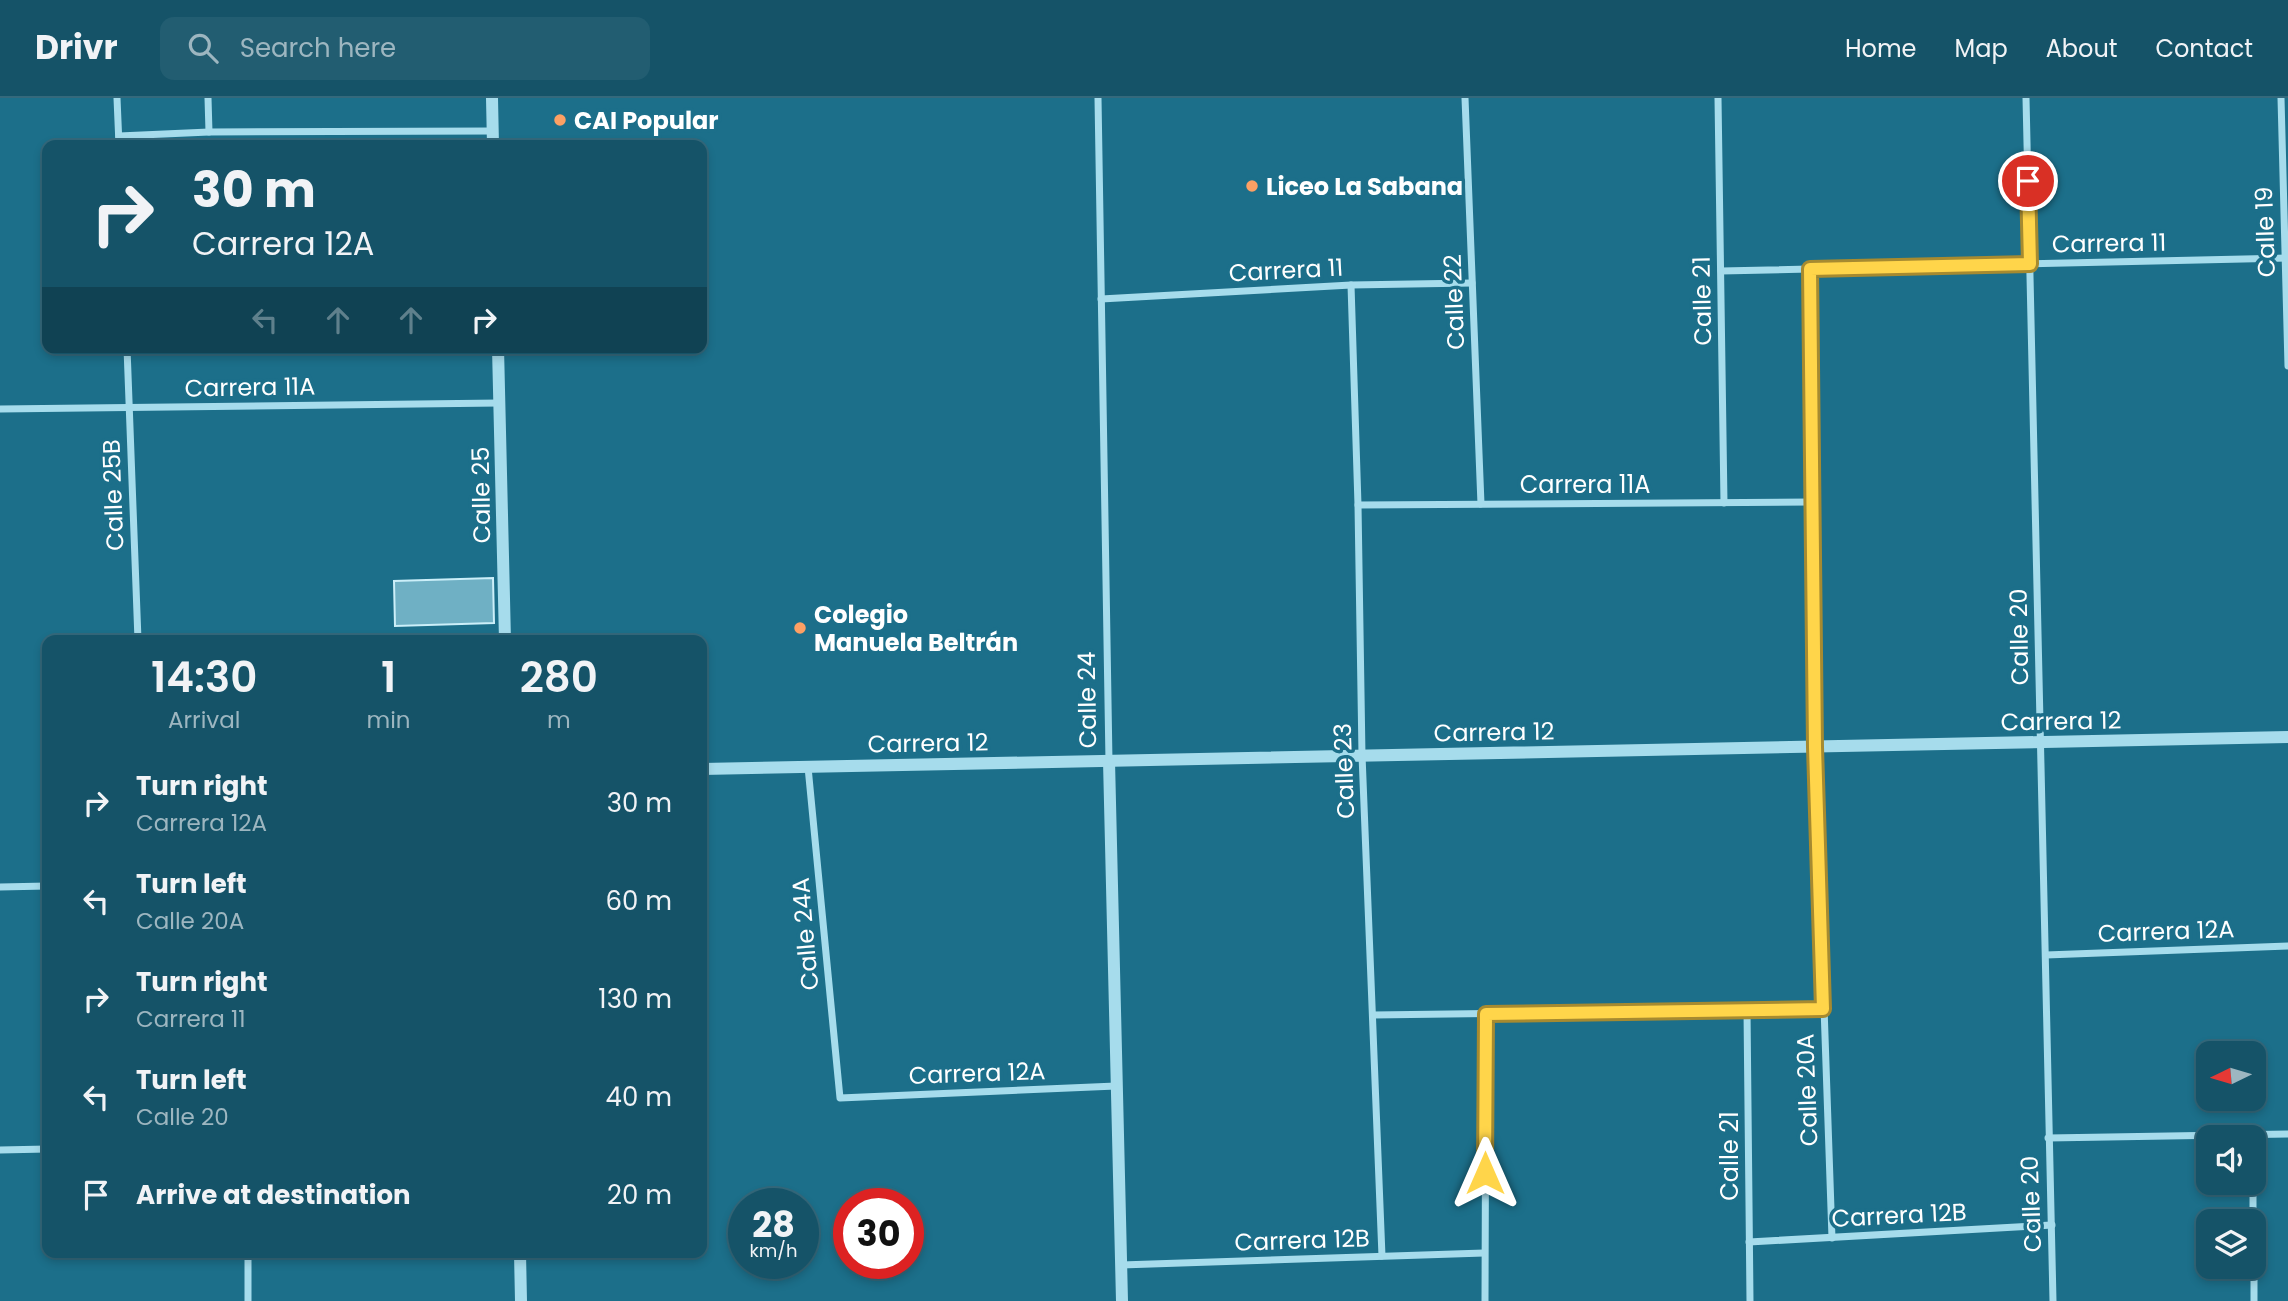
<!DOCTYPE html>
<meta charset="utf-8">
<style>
body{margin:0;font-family:Poppins,sans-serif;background:#225d71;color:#f1f3f6;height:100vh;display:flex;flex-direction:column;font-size:26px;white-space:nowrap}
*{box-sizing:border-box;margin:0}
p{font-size:23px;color:#9db6c0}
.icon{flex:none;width:38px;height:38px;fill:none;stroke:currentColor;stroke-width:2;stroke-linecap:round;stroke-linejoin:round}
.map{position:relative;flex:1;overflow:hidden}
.sheet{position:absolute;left:42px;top:537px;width:665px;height:623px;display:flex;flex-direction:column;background:#155368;border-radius:14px;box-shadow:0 4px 10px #0003,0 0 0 2px #34697c}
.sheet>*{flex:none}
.top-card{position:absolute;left:42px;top:42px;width:665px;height:214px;border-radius:14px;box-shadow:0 4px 10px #0003,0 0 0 2px #34697c;background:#155368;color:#f1f3f6;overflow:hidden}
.needle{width:46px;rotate:265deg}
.fabs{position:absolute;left:2196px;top:943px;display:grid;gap:14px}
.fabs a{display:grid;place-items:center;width:70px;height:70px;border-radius:14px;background:#155368;box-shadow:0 4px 10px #0003,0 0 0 2px #34697c;font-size:35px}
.speed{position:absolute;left:728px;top:1090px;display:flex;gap:14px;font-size:35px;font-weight:700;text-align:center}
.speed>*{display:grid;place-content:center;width:91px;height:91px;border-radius:50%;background:#155368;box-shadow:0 4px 10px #0003,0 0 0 2px #34697c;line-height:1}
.speed small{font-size:18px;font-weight:400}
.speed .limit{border:10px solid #d22;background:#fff;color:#111}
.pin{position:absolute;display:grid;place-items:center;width:60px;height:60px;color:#fff;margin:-30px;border:4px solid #fff;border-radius:50%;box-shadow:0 2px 7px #0007}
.me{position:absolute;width:77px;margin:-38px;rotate:0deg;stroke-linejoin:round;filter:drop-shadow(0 0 5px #0008)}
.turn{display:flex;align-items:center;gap:24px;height:147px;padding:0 35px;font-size:32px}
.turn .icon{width:91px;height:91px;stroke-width:2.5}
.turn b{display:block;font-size:49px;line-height:60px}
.lanes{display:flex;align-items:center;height:66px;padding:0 35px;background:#0003;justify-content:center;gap:35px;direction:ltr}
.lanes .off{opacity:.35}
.eta{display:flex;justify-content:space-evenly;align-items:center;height:119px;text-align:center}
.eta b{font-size:42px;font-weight:600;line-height:49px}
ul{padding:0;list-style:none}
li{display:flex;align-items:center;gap:21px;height:98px;padding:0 35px}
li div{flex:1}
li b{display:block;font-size:26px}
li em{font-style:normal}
header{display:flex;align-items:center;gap:42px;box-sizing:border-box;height:98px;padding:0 35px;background:#155368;border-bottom:2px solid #34697c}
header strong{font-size:33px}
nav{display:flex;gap:38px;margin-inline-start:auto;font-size:24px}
.search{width:490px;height:63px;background:#225d71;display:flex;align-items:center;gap:18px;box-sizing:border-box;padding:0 24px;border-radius:14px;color:#9db6c0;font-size:26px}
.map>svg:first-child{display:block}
.building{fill:#6fb0c4;stroke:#cceff9;stroke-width:2}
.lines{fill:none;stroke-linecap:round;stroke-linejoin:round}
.minor{stroke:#a6dcec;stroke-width:7}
.tertiary{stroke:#a6dcec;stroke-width:12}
.route-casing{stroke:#a68a30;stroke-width:18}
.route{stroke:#ffd54a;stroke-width:12}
.poi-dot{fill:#fda064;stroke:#1c6f8a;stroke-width:2.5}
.labels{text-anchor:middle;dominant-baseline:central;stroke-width:7;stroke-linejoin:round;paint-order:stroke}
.poi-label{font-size:24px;font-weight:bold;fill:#fff;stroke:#1c6f8a;text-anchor:start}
.street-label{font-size:24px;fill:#fff;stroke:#1c6f8a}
</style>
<header>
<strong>Drivr</strong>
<div class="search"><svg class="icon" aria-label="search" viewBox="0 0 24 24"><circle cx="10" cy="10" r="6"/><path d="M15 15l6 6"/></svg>Search here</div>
<nav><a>Home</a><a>Map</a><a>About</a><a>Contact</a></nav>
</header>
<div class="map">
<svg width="2288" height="1203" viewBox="0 0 2288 1203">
<rect width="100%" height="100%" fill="#1c6f8a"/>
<!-- building -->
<g class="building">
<path d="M493 480 494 525 395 528 394 483Z"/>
<path d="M419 1155H508L419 1157Z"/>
</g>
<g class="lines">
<!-- minor -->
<g class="minor">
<path d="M117 0 119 47"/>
<path d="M208 0 209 34"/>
<path d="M1098 0 1109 663"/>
<path d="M1465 0 1481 406"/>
<path d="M1718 0 1724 405"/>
<path d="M2026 0 2053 1203"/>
<path d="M2281 0 2288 268"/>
<path d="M119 38 209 34 493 33"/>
<path d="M1810 171 1815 649 1832 1140"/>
<path d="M1721 173 2288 160"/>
<path d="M1351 187 1358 407 1362 657 1382 1158"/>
<path d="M1101 201 1351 187 1472 185"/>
<path d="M127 250 138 542"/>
<path d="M0 311 499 305"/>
<path d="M1358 407 1811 404"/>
<path d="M808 669 840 1000 1116 988"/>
<path d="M0 789 47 788"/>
<path d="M2046 857 2288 848"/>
<path d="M1747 912 1750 1203"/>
<path d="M1373 917 1823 911"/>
<path d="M2048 1040 2288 1036"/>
<path d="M0 1052 47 1051"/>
<path d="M2253 1085V1124"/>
<path d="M1749 1144 2052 1127"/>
<path d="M1121 1167 1484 1155"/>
<path d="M2254 1169V1203"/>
<path d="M248 1203V1155"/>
<path d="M1485 1203 1486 916"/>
</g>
<!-- tertiary -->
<g class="tertiary">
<path d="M492 0 493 47"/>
<path d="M498 250 505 542"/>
<path d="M1109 663 1122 1203"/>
<path d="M702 671 2288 639"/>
<path d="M520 1155 521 1203"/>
</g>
</g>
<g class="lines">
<!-- route casing -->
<g class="route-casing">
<path id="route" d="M1485 1075 1486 916 1823 911 1815 649 1810 171 2030 166 2028 83"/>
</g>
<!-- route -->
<use href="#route" class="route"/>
</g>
<!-- markers -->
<g class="poi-dot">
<circle cx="560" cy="22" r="7"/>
<circle cx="1252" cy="88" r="7"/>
<circle cx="800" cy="530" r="7"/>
</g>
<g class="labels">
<!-- poi labels -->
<g class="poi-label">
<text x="574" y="22">CAI Popular</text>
<text x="1266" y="88">Liceo La Sabana</text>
<text x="814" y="516">Colegio<tspan x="814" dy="28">Manuela Beltrán</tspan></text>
</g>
<!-- street labels -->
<g class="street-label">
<text transform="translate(2265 134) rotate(-92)">Calle 19</text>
<text transform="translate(2109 145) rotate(-1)">Carrera 11</text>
<text transform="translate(1286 172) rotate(-3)">Carrera 11</text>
<text transform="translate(1702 203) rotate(-91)">Calle 21</text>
<text transform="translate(1454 204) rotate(-92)">Calle 22</text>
<text transform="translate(250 289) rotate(-1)">Carrera 11A</text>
<text x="1585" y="386">Carrera 11A</text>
<text transform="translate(113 397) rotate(-92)">Calle 25B</text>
<text transform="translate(481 397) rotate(-91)">Calle 25</text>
<text transform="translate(2019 539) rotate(-91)">Calle 20</text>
<text transform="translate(1087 602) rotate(-91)">Calle 24</text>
<text transform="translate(2061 623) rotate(-1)">Carrera 12</text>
<text transform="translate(1494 634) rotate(-1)">Carrera 12</text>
<text transform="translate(928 645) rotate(-1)">Carrera 12</text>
<text transform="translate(1344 673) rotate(-92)">Calle 23</text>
<text transform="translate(2166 833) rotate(-2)">Carrera 12A</text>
<text transform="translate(805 836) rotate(-95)">Calle 24A</text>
<text transform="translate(977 975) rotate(-2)">Carrera 12A</text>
<text transform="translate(1807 992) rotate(-92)">Calle 20A</text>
<text transform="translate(1729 1058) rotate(-90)">Calle 21</text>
<text transform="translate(2031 1106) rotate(-92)">Calle 20</text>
<text transform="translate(1899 1117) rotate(-3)">Carrera 12B</text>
<text transform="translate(1302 1142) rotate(-2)">Carrera 12B</text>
</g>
</g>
</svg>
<div class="fabs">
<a><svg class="needle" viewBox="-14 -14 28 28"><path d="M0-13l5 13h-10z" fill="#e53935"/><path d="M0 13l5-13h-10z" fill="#9db6c0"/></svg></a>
<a><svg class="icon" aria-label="sound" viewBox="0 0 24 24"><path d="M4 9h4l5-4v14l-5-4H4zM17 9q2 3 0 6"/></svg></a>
<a><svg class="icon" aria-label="layers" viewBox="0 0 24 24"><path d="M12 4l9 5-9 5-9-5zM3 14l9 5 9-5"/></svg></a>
</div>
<div class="speed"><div>28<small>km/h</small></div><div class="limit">30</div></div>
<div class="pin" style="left:2028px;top:83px;background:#d93025"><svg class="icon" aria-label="arrive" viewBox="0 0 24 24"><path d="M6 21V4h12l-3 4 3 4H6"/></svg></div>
<svg class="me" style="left:1485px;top:1075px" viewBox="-20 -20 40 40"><path d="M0-17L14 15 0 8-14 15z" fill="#ffd54a" stroke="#fff" stroke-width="4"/></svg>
<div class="top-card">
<div class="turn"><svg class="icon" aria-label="right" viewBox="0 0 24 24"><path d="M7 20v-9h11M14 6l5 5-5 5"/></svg><div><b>30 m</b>Carrera 12A</div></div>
<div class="lanes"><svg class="icon off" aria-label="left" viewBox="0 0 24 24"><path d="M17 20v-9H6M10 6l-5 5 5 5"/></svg><svg class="icon off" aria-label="ahead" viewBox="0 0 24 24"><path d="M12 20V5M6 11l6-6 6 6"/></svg><svg class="icon off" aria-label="ahead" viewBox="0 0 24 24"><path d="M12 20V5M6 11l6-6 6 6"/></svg><svg class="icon" aria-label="right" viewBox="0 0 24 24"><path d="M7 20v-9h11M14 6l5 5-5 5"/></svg></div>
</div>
<section class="sheet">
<div class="eta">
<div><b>14:30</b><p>Arrival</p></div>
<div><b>1</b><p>min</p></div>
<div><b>280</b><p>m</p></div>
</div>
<ul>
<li><svg class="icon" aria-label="right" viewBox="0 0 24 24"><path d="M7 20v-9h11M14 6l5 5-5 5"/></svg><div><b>Turn right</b><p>Carrera 12A</p></div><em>30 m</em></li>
<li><svg class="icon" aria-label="left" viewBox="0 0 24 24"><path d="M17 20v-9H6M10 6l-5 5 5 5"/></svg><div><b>Turn left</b><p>Calle 20A</p></div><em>60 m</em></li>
<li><svg class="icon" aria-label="right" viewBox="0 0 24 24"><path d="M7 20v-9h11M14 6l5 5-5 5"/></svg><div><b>Turn right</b><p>Carrera 11</p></div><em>130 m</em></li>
<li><svg class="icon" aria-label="left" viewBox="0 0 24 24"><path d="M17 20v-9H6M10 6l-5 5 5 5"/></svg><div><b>Turn left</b><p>Calle 20</p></div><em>40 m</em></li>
<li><svg class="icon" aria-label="arrive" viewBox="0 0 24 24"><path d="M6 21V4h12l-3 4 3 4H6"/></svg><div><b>Arrive at destination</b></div><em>20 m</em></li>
</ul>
</section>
</div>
